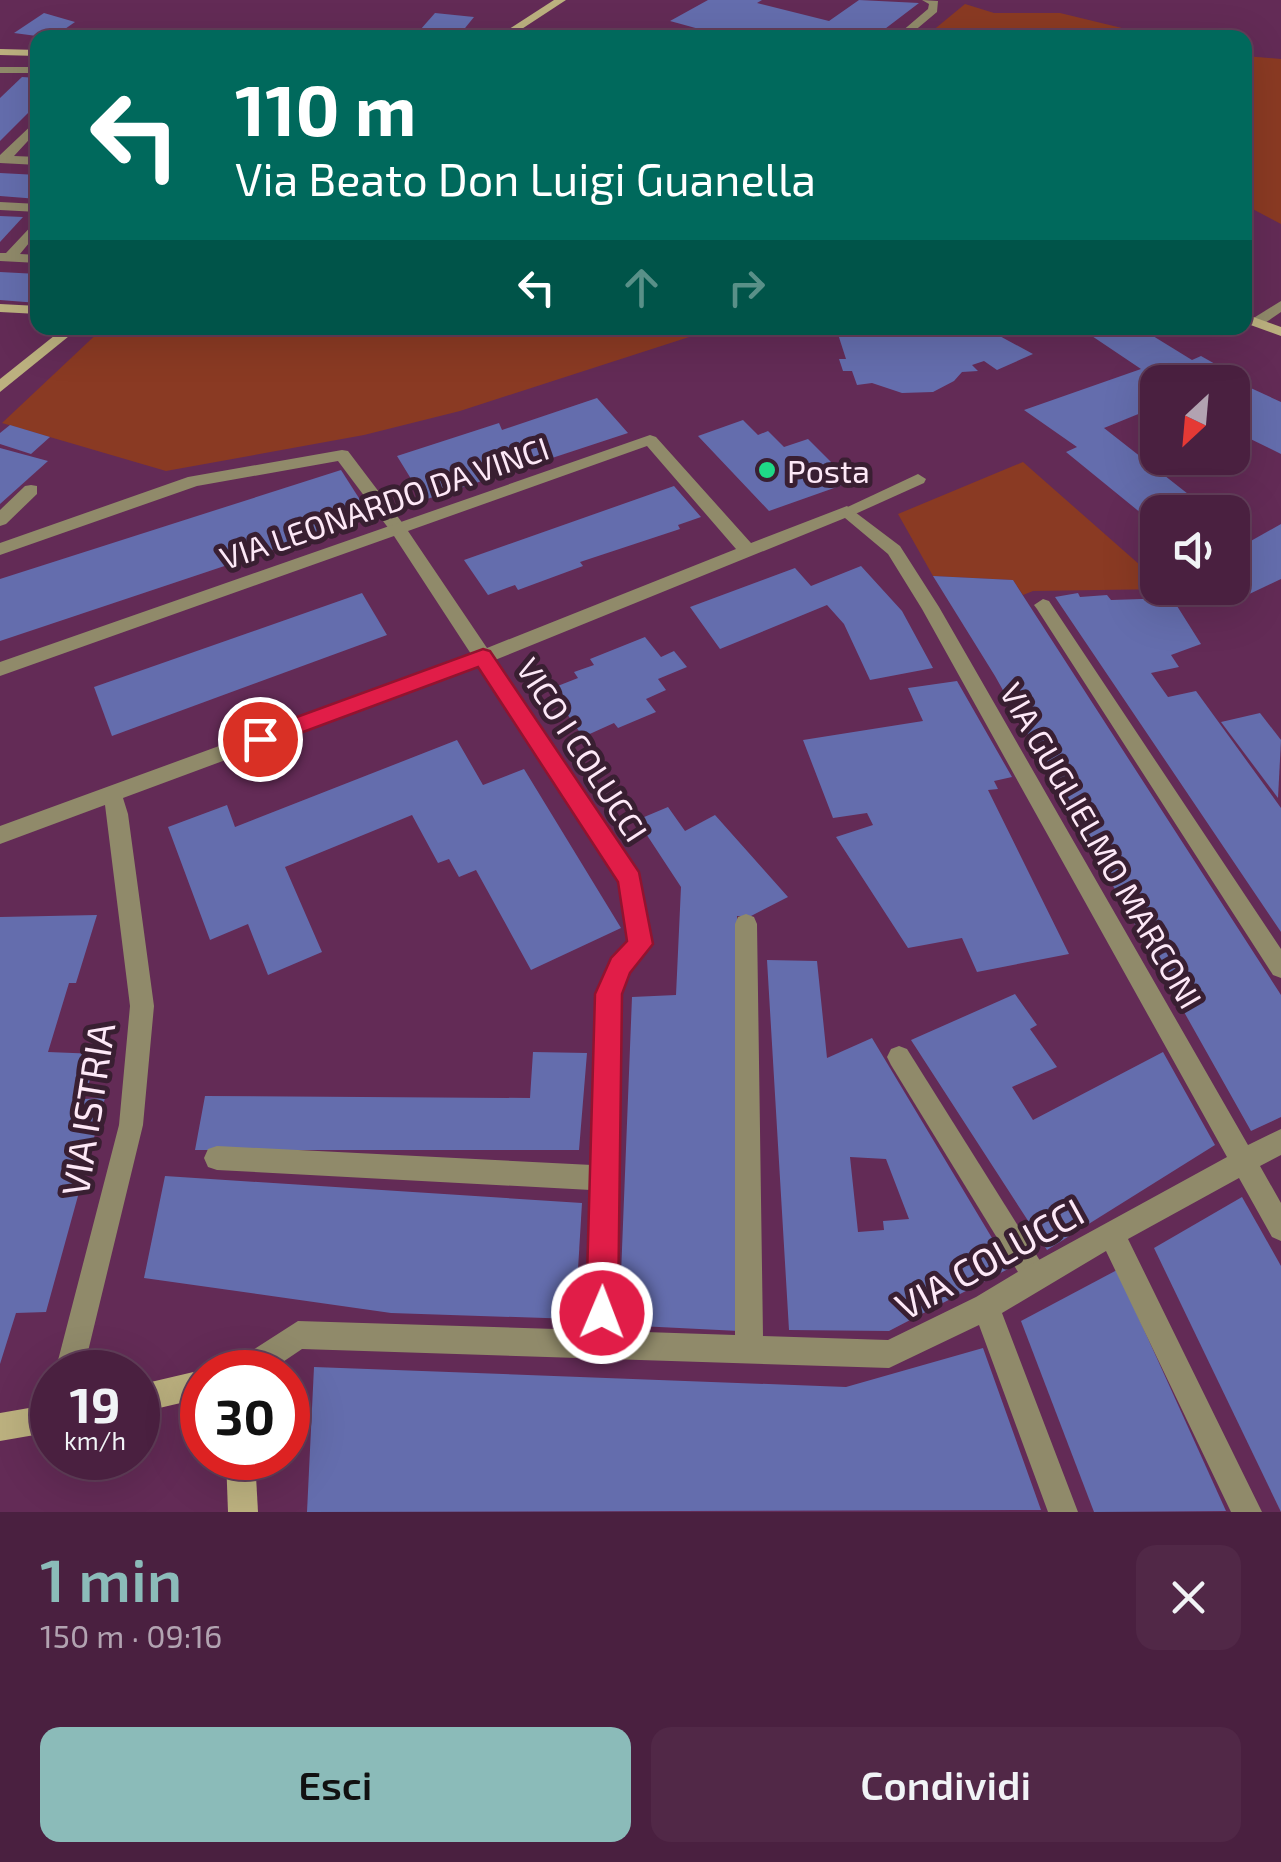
<!DOCTYPE html>
<html lang="it">
<meta charset="utf-8">
<style>
body{margin:0;font-family:"Exo 2",sans-serif;background:#512847;color:#f1f3f6;height:100vh;display:flex;flex-direction:column;font-size:38px;white-space:nowrap}
*{box-sizing:border-box;margin:0}
p{font-size:32px;color:#b2a3b1}
.icon{flex:none;width:55px;height:55px;fill:none;stroke:currentColor;stroke-width:2;stroke-linecap:round;stroke-linejoin:round}
.map{position:relative;height:1512px;overflow:hidden}
.drawer{display:flex;flex-direction:column;background:#4a2040;flex:1}
.drawer>*{flex:none}
.banner{position:absolute;left:30px;top:30px;width:1222px;height:305px;border-radius:20px;box-shadow:0 10px 40px #0002,0 0 0 2px #613e59;background:#00695c;color:#fff;overflow:hidden}
.needle{width:65px;rotate:206deg}
.tools{position:absolute;left:1140px;top:365px;display:grid;gap:20px}
.tools a{display:grid;place-items:center;width:110px;height:110px;border-radius:20px;background:#4a2040;box-shadow:0 10px 40px #0002,0 0 0 2px #613e59;font-size:50px}
.speed{position:absolute;left:30px;top:1350px;display:flex;gap:20px;font-size:50px;font-weight:700;text-align:center}
.speed>*{display:grid;place-content:center;width:130px;height:130px;border-radius:50%;background:#4a2040;box-shadow:0 10px 40px #0002,0 0 0 2px #613e59;line-height:1}
.speed small{font-size:25px;font-weight:400}
.speed .limit{border:15px solid #d22;background:#fff;color:#111}
.pin{position:absolute;display:grid;place-items:center;width:85px;height:85px;color:#fff;margin:-42px;border:5px solid #fff;border-radius:50%;box-shadow:0 2px 10px #0007}
.me{position:absolute;width:110px;margin:-55px;rotate:1deg;stroke-linejoin:round;filter:drop-shadow(0 0 8px #0008)}
.turn{display:flex;align-items:center;gap:35px;height:210px;padding:0 40px;font-size:45px}
.turn .icon{width:130px;height:130px;stroke-width:2.5}
.turn b{display:block;font-size:70px;line-height:85px}
.lanes{display:flex;align-items:center;height:95px;padding:0 40px;background:#0003;justify-content:center;gap:50px;direction:ltr}
.lanes .off{opacity:.35}
.round{display:grid;place-items:center;flex:none;width:105px;height:105px;border-radius:20px;background:#512847}
.summary{display:flex;align-items:center;justify-content:space-between;height:170px;padding:0 40px}
h1{font-size:60px;font-weight:600;line-height:75px;color:#8bbbb9}
.action{display:flex;gap:20px;margin-top:auto;padding:20px 40px}
.action a{flex:1;height:115px;border-radius:20px;background:#8bbbb9;color:#111;font-size:40px;font-weight:600;line-height:115px;text-align:center}
.action a+a{background:#512847;color:#f1f3f6}
.map>svg:first-child{display:block}
.green{fill:#8a3a23}
.building{fill:#646dad;fill-rule:evenodd}
.lines{fill:none;stroke-linecap:round;stroke-linejoin:round}
.lane{fill:#908a6a;fill-rule:evenodd}
.street{fill:#908a6a;fill-rule:evenodd}
.secondary{fill:#bcb17f;fill-rule:evenodd}
.route{fill:#e11d48;stroke:#92132f;stroke-width:2.5}
.poi-dot{fill:#1fd887;stroke:#391f32;stroke-width:4}
.labels{text-anchor:middle;dominant-baseline:central;stroke-width:10;stroke-linejoin:round;paint-order:stroke}
.poi-label{font-size:32px;fill:#fde8f7;stroke:#391f32;text-anchor:start}
.street-label{font-size:32px;fill:#fde8f7;stroke:#391f32}
.near-street-label{font-size:38px;fill:#fde8f7;stroke:#391f32}
</style>
<div class="map">
<svg width="1281" height="1512" viewBox="0 0 1281 1512">
<rect width="100%" height="100%" fill="#632b56"/>
<!-- green -->
<g class="green">
<path d="M965 4 994 13H1060L1159 37H925Z"/>
<path d="M1245 56 1281 59V224L1245 205Z"/>
<path d="M103 328H304L325 336 351 328H717L460 411 364 435 166 471 2 423Z"/>
<path d="M1023 462 1157 580 1158 588 1167 589 1033 591 1023 595 1013 580 933 576 898 514Z"/>
</g>
<!-- building -->
<g class="building">
<path d="M708 0H762L757 3 829 21 859 0 919 3 873 38H732L670 21Z"/>
<path d="M44 13 75 22 52 38 14 33Z"/>
<path d="M435 13 474 17 457 38H413Z"/>
<path d="M22 77 38 78V103L0 141V98Z"/>
<path d="M0 173 38 175V199L0 196Z"/>
<path d="M0 216 23 217 0 242Z"/>
<path d="M0 272 38 274V303L0 300Z"/>
<path d="M836 328H985L1033 354 997 370 984 361 972 365 978 371 962 372 954 381 933 392 902 393 872 383 857 385 852 371H843L839 359H846Z"/>
<path d="M1080 328H1140L1192 360 1201 356 1224 369 1218 373 1281 402V454L1232 430V382H1158V406L1104 428 1211 512H1158V527L1066 452 1077 447 1024 410 1141 369Z"/>
<path d="M597 398 628 433 424 500 397 456 499 423 502 430Z"/>
<path d="M743 420 758 435 768 431 784 447 808 439 851 482 769 511 698 436Z"/>
<path d="M10 425 50 437 31 454 0 444V433Z"/>
<path d="M0 448 48 461 0 504Z"/>
<path d="M341 470 371 517 0 641V579Z"/>
<path d="M674 486 701 517 678 525 680 529 580 562 583 566 518 590 515 585 488 595 464 560Z"/>
<path d="M1281 524V579L1243 597 1232 588V529L1249 542Z"/>
<path d="M861 566 902 611 933 668 870 680 844 624 827 605 720 649 690 607 795 568 811 586Z"/>
<path d="M933 576 1013 580 1281 995V1117L1251 1131 995 676Z"/>
<path d="M362 593 387 635 112 736 94 687Z"/>
<path d="M1078 593 1080 597 1107 595 1111 600 1172 598 1201 644 1171 655 1179 667 1151 673 1168 697 1196 691 1281 808V932L1055 597Z"/>
<path d="M645 637 661 657 674 651 687 667 658 679 666 690 646 699 656 712 618 728 614 723 583 737 550 689 578 678 574 672 594 665 590 659Z"/>
<path d="M957 681 1012 777 994 781 998 789 988 790 1069 954 977 972 962 938 908 948 836 837 873 825 867 813 833 818 803 740 923 721 908 688Z"/>
<path d="M1260 713 1281 740 1278 798 1221 722Z"/>
<path d="M457 740 483 785 524 769 621 928 531 970 476 870 459 877 449 859 438 863 412 815 285 867 322 952 268 975 248 924 210 940 168 827 227 805 235 827Z"/>
<path d="M668 807 685 831 715 815 788 897 751 916H737L739 1331 619 1325 632 997 676 995 681 887 637 820Z"/>
<path d="M97 915 76 983H69L48 1052 98 1054 84 1099 105 1098 46 1312 16 1313 0 1364V917Z"/>
<path d="M767 960 817 961 827 1058 872 1038 1010 1268 889 1331 789 1330ZM850 1157 886 1159 909 1219 883 1221 884 1230 858 1232Z"/>
<path d="M1015 994 1037 1025 1030 1029 1057 1067 1012 1087 1033 1120 1163 1052 1215 1145 1047 1250 911 1040Z"/>
<path d="M533 1052 587 1053 579 1150H195L205 1096 530 1098Z"/>
<path d="M165 1176 582 1203 575 1319 391 1313 144 1278Z"/>
<path d="M1242 1197 1281 1266V1512L1154 1248Z"/>
<path d="M1117 1270 1226 1511 1094 1512 1021 1321Z"/>
<path d="M983 1348 1041 1510 307 1512 314 1367 846 1387Z"/>
</g>
<g class="lines">
<!-- lane -->
<g class="lane">
<path d="M922 0 938 1 937 12 906 38H894L928 9 929 4Z"/>
<rect x="0" y="67" width="38" height="6"/>
<path d="M342 450 348 451 404 525V533H392L338 461 197 486 0 555V543L188 477Z"/>
<path d="M918 474 926 479 924 483 853 515H841L839 511Z"/>
<path d="M31 485 37 486V494L6 524 0 526V510L25 486Z"/>
<path d="M899 1046 907 1049 1044 1267 1048 1276 1044 1285 1035 1289 1026 1285 891 1065 887 1057 891 1049Z"/>
</g>
<!-- street -->
<g class="street">
<path d="M38 119V130L14 156 38 157V165L0 163V155Z"/>
<path d="M0 202 38 204V212L0 210Z"/>
<path d="M38 219V232L20 254 38 255V263L0 261V253H6Z"/>
<path d="M1281 301V312L1262 325H1252V319Z"/>
<path d="M650 435 656 437 751 543 847 506 900 546 939 607 1248 1145 1281 1129V1155L1260 1166 1281 1203V1241L1272 1237 1239 1178 1128 1239 1262 1512H1231L1106 1251 1002 1313 1078 1512H1048L979 1325 889 1368 302 1349 268 1372H230L234 1362 298 1321 588 1330 591 1190 217 1170 208 1167 204 1158 208 1149 217 1146 592 1165 596 993 612 959 628 941 619 881 479 666 123 798 128 814 154 1006 143 1125 83 1372H55L119 1125 130 1006 105 805 0 844V826L471 654 394 536 0 676V662ZM647 446 736 549 487 648 408 531ZM845 518 888 554 922 609 1227 1157 1026 1267 976 1297 888 1340 763 1336 757 924 754 917 746 914 738 917 735 924V1335L615 1331 620 993 628 973 651 944 638 873 495 660Z"/>
<path d="M1043 599 1049 601 1281 949V978L1273 975 1037 609 1034 605Z"/>
</g>
<!-- secondary -->
<g class="secondary">
<path d="M554 0H566L508 38H495Z"/>
<path d="M0 49 38 50V56L0 55Z"/>
<path d="M0 304 38 306V314L0 312Z"/>
<path d="M1245 314 1281 327V336L1245 323Z"/>
<path d="M64 328H79L0 392V379Z"/>
<path d="M202 1370 208 1372H202V1398L138 1413V1385Z"/>
<path d="M52 1404V1432L0 1441V1413Z"/>
<path d="M226 1458H255L258 1512H228Z"/>
</g>
</g>
<!-- route -->
<path class="route" d="M483 649 490 651 639 872 653 944 630 973 622 994 618 1313 613 1324 602 1329 591 1324 586 1313 595 994 611 958 627 941 618 882 478 667 260 748 249 739 253 733Z"/>
<!-- markers -->
<circle class="poi-dot" cx="767" cy="470" r="10"/>
<g class="labels">
<!-- poi labels -->
<g class="poi-label">
<text x="787" y="470">Posta</text>
</g>
<!-- street labels -->
<g class="street-label">
<text transform="translate(384 502) rotate(-19)">VIA LEONARDO DA VINCI</text>
<text transform="translate(583 749) rotate(57)">VICO I COLUCCI</text>
<text transform="translate(1102 845) rotate(60)">VIA GUGLIELMO MARCONI</text>
</g>
<!-- near-street labels -->
<g class="near-street-label">
<text transform="translate(87 1109) rotate(-81)">VIA ISTRIA</text>
<text transform="translate(989 1258) rotate(-29)">VIA COLUCCI</text>
</g>
</g>
</svg>
<div class="tools">
<a><svg class="needle" viewBox="-14 -14 28 28"><path d="M0-13l5 13h-10z" fill="#e53935"/><path d="M0 13l5-13h-10z" fill="#b2a3b1"/></svg></a>
<a><svg class="icon" aria-label="sound" viewBox="0 0 24 24"><path d="M4 9h4l5-4v14l-5-4H4zM17 9q2 3 0 6"/></svg></a>
</div>
<div class="speed"><div>19<small>km/h</small></div><div class="limit">30</div></div>
<div class="pin" style="left:260px;top:739px;background:#d93025"><svg class="icon" aria-label="arrive" viewBox="0 0 24 24"><path d="M6 21V4h12l-3 4 3 4H6"/></svg></div>
<svg class="me" style="left:602px;top:1313px" viewBox="-20 -20 40 40"><circle r="17" fill="#e11d48" stroke="#fff" stroke-width="3"/><path d="M0-11L8 9 0 5-8 9z" fill="#fff"/></svg>
<div class="banner">
<div class="turn"><svg class="icon" aria-label="left" viewBox="0 0 24 24"><path d="M17 20v-9H6M10 6l-5 5 5 5"/></svg><div><b>110 m</b>Via Beato Don Luigi Guanella</div></div>
<div class="lanes"><svg class="icon" aria-label="left" viewBox="0 0 24 24"><path d="M17 20v-9H6M10 6l-5 5 5 5"/></svg><svg class="icon off" aria-label="ahead" viewBox="0 0 24 24"><path d="M12 20V5M6 11l6-6 6 6"/></svg><svg class="icon off" aria-label="right" viewBox="0 0 24 24"><path d="M7 20v-9h11M14 6l5 5-5 5"/></svg></div>
</div>
</div>
<section class="drawer">
<div class="summary"><div><h1>1 min</h1><p>150 m · 09:16</p></div><a class="round"><svg class="icon" aria-label="close" viewBox="0 0 24 24"><path d="M6 6l12 12M18 6L6 18"/></svg></a></div>
<div class="action"><a>Esci</a><a>Condividi</a></div>
</section>
